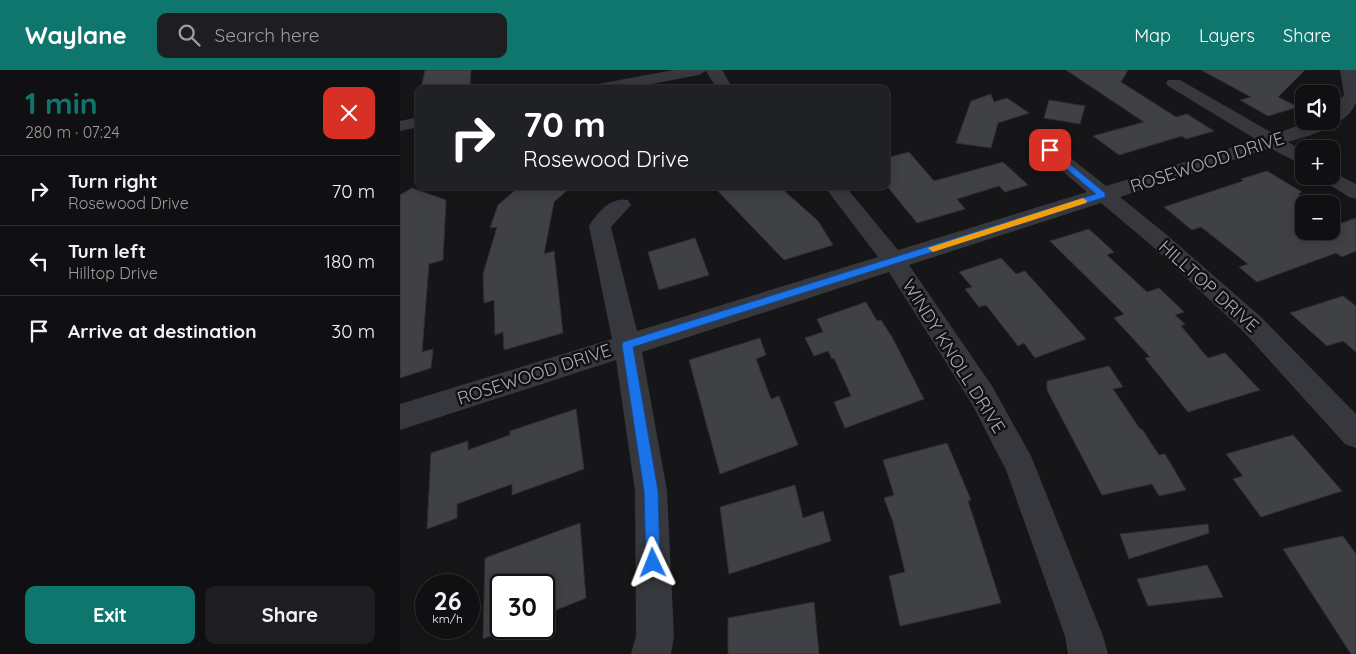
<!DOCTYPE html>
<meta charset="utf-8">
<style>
body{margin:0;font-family:Quicksand,sans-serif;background:#1e1e20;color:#f1f3f6;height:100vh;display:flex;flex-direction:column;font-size:19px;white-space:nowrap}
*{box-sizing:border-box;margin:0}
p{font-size:16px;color:#9c9d9f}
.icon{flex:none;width:28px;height:28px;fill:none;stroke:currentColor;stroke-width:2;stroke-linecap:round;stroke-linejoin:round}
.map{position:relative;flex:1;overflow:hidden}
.panel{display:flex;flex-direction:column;background:#101012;width:400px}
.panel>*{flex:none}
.top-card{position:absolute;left:15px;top:15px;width:475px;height:105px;border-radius:10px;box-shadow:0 2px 12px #0003,0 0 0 1px #303032;background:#202124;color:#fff;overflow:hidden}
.controls{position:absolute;left:895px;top:15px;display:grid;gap:10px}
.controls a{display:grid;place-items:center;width:45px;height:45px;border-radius:10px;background:#101012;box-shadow:0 2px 12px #0003,0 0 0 1px #303032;font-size:25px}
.speed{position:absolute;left:15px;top:504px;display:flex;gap:10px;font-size:25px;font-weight:700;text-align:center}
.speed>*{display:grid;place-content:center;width:65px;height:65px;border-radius:50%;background:#101012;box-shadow:0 2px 12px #0003,0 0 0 1px #303032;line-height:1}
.speed small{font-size:12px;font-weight:400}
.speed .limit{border:2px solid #111;border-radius:8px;background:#fff;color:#111}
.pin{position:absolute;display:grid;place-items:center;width:42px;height:42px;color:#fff;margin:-21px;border-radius:10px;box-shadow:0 2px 8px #0006}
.me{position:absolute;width:55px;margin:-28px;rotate:358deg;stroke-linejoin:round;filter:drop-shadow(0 0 4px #0008)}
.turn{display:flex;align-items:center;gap:18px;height:105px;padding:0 25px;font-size:22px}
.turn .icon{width:65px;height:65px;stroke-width:2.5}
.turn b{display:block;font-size:35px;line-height:42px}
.round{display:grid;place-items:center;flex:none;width:52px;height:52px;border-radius:10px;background:#1e1e20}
.headline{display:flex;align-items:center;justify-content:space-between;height:85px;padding:0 25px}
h1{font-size:30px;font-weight:800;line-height:38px;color:#0f766e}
.cta{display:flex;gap:10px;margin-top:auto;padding:10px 25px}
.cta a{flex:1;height:58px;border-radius:10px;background:#0f766e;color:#fff;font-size:20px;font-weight:800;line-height:58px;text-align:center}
.cta a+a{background:#1e1e20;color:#f1f3f6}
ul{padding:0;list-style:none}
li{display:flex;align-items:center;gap:15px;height:70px;padding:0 25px;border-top:1px solid #303032}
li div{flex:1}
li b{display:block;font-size:19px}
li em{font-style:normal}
header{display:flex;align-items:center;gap:30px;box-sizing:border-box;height:70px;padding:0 25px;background:#0f766e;color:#fff}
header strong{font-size:24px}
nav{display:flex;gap:28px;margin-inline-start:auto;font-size:18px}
.search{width:350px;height:45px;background:#1e1e20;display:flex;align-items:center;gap:12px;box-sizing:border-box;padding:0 18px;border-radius:10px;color:#9c9d9f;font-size:19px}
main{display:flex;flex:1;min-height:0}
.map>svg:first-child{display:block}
.building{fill:#404145;stroke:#303034}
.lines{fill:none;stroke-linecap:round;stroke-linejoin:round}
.minor{fill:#37383d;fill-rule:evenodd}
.route{fill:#1a73e8;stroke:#114b97}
.slow{fill:#f59e0b}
.labels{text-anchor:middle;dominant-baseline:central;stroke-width:5;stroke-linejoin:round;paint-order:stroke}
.street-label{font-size:18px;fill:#a8adb8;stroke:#111113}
</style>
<header>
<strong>Waylane</strong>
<div class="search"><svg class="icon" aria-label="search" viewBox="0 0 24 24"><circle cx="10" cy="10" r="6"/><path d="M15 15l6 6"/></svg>Search here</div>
<nav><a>Map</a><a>Layers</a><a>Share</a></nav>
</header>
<main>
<section class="panel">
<div class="headline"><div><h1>1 min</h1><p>280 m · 07:24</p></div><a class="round" style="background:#d93025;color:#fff"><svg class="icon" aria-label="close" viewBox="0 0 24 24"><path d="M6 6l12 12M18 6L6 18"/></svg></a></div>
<ul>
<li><svg class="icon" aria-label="right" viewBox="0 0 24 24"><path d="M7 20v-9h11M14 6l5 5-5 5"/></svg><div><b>Turn right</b><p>Rosewood Drive</p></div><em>70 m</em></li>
<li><svg class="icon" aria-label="left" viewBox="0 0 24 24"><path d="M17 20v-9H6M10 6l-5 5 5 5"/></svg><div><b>Turn left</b><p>Hilltop Drive</p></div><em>180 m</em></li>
<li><svg class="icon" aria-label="arrive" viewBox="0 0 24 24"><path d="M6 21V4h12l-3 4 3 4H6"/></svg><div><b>Arrive at destination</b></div><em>30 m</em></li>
</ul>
<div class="cta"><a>Exit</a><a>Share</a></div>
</section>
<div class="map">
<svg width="956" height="584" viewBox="0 0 956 584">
<rect width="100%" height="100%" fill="#161618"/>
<!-- building -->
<g class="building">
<path d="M25 0H71L70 19H21Z"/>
<path d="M666 0H728L721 12 776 47 787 44 814 61 786 69 782 66 719 85 693 66 744 52Z"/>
<path d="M801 0H905L878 27 898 37 868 46 840 30 851 27Z"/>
<path d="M591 24 594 32 607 28 629 43 598 53 591 78 556 73 571 31Z"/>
<path d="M649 30 685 36 680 54 644 48Z"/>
<path d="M509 82 534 111 603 92 628 115 605 122 599 116 557 129 565 139 517 153 486 115V88Z"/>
<path d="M867 101 902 122 898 124 912 134H904V161H931V146L942 153 956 148V181L942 187 936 183 857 212 839 197 848 194 801 157 792 160 764 137 843 111 841 109Z"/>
<path d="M120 116H172L154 132 144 184 154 181 163 263 104 280 103 262 95 265 94 230 84 233 83 204 97 157 90 158 98 135Z"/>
<path d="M313 116H379L418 151 433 175 384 190Z"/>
<path d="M12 118 46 130 43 190 29 194 22 282 33 279 31 298 0 308V125Z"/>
<path d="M689 159 714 182 707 185 747 222 759 218 784 242 775 245 785 254 781 256 808 288 825 283 860 320 788 342 745 288 750 287 714 248 724 244 650 171Z"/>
<path d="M295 168 309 205 259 220 248 182Z"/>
<path d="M601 188 616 204 625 201 686 269 635 288 624 273 618 276 586 235 579 237 565 219 572 217 559 202Z"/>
<path d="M943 226 956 236V282L943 271 927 276 890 243Z"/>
<path d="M466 232 477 251 481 250 492 267 524 329 445 358 434 332 451 326 434 288 432 289 428 281 414 286 405 268 423 262 417 249Z"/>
<path d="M360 268 366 285 356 289 371 329 379 326 398 375 320 404 289 290Z"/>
<path d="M709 296 723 317 713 319 740 359H742L759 385 765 384 786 420 759 426 752 414 702 425 647 320V311Z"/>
<path d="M176 339 184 399 112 425V414L57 434V448L27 459 31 383 68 371V380L110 365V361Z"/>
<path d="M893 365 942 421 861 447 833 409 843 406 826 384Z"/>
<path d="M547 373 571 430 568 431 601 533 500 556 489 506 505 502 493 452 484 428 494 425 483 390Z"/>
<path d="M395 415 403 448 423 441 431 471 329 504 320 437Z"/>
<path d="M180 453 186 528 144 545V515H101V562L83 569 85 488Z"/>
<path d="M808 454 809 463 729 489 720 464Z"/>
<path d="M943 466 956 484V584H951L883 479Z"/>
<path d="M807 495 823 527 748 536 737 509Z"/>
<path d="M414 532 419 584H328V548Z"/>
</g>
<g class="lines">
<!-- minor -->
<g class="minor">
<path d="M273 0H322L333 19H317L306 1 299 5 226 19H190L198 14Z"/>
<path d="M940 0H956C956 9 956 23 956 32 949 55 909 66 888 72L904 82V96L870 78 720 127 767 165 861 247 956 344V378L945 374 843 261 751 175 701 133 509 195 592 316 631 386 703 566 708 584H668L665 566 606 400 572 334 489 202 242 282 267 421 274 566 271 584H231L236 566 235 421 216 290 0 360V334L212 269 189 156C197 143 211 126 228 130L231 135 211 157 237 261 478 187 424 116H445L498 180 687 122 643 85 640 81 643 77H657L706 116 857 70 768 16 766 13 768 10H780L874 64 912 51H931V41L944 25Z"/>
<path d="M19 47V57L0 61V51Z"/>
<path d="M931 101 956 114V129L949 127 922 110 919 106H931Z"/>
</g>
</g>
<!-- route -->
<path class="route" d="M650 78 705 123V127L233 277 258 421 260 493 258 498 253 501 248 498 246 493 244 421 222 275 223 272 696 124 647 82 646 80Z"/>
<!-- slow -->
<path class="slow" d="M683 128 687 131 686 133 536 181 533 182 528 178Z"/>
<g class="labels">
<!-- street labels -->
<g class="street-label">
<text transform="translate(807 92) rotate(-18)">ROSEWOOD DRIVE</text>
<text transform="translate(809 216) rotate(42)">HILLTOP DRIVE</text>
<text transform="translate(554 286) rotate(58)">WINDY KNOLL DRIVE</text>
<text transform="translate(134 304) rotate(-18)">ROSEWOOD DRIVE</text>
</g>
</g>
</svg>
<div class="controls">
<a><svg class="icon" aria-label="sound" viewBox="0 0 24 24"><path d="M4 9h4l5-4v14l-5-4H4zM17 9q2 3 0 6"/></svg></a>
<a>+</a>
<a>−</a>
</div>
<div class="speed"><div>26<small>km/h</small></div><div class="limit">30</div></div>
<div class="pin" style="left:650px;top:80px;background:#d93025"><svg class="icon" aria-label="arrive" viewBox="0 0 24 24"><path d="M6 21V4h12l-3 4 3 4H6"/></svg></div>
<svg class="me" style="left:253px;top:493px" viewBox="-20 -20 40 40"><path d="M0-17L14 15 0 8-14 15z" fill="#1a73e8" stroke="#fff" stroke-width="4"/></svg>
<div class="top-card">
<div class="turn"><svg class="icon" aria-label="right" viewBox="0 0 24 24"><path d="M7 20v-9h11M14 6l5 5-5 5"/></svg><div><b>70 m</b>Rosewood Drive</div></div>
</div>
</div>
</main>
